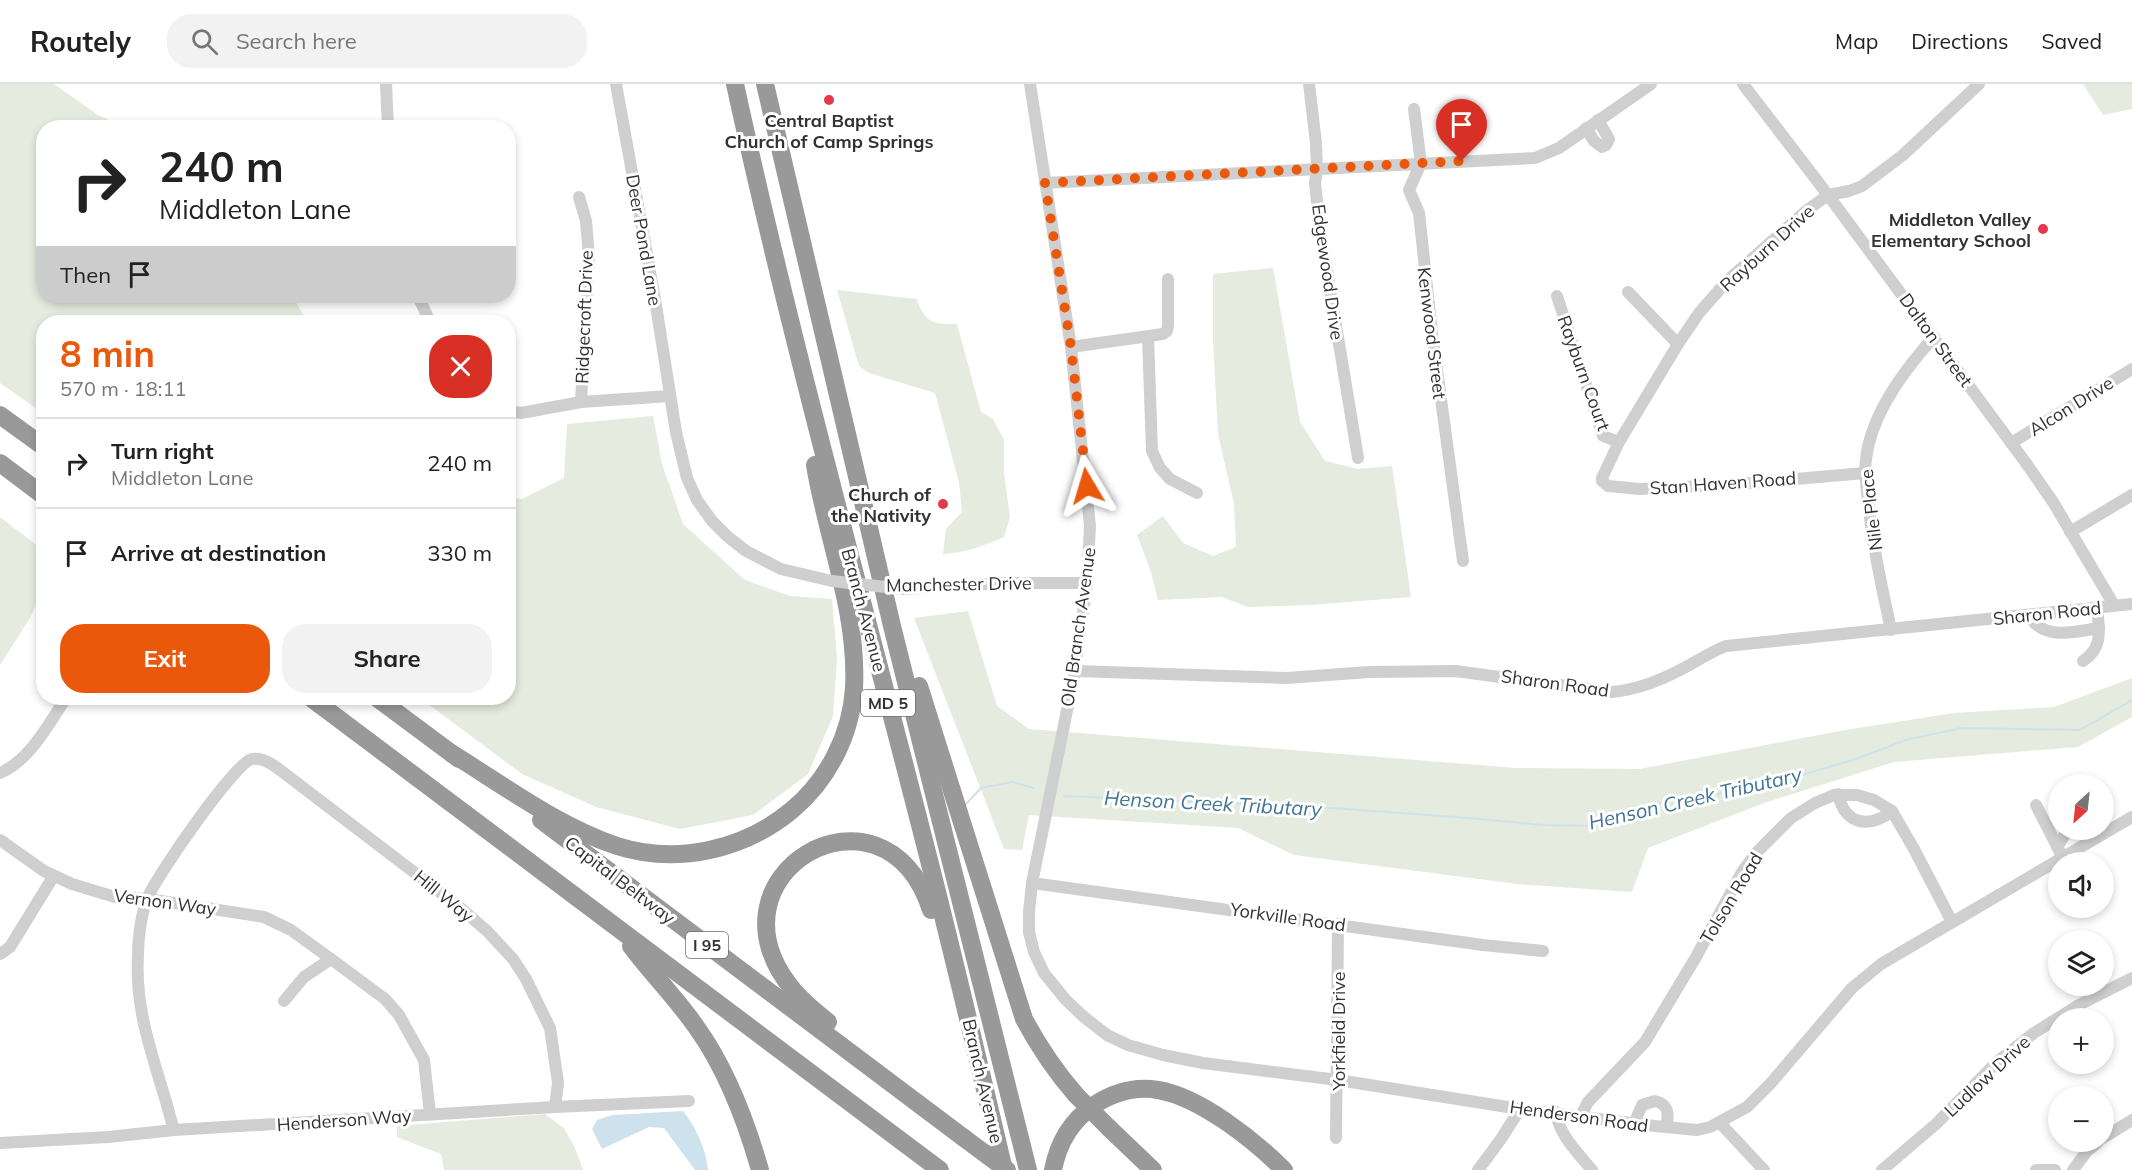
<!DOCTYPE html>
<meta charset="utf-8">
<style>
body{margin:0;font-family:Mulish,sans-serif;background:#f2f2f2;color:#222;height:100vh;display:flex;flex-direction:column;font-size:22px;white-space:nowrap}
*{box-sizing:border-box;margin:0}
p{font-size:20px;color:#767676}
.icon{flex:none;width:33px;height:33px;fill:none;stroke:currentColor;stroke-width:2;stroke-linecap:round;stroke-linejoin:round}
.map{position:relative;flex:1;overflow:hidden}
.side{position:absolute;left:36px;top:231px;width:480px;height:390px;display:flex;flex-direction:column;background:#fff;border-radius:24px;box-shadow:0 3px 9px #0003}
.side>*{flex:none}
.top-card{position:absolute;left:36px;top:36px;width:480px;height:183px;border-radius:24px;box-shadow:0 3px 9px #0003;background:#fff;color:#222;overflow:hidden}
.needle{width:39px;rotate:207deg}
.controls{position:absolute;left:2048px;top:690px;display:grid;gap:12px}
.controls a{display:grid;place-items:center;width:66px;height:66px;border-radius:50%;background:#fff;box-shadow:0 3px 9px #0003;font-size:30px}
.pin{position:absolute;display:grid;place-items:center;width:51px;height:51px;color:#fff;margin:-62px -26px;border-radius:50% 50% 50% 0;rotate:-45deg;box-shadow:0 0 6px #0007}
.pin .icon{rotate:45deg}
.me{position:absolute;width:66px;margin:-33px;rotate:353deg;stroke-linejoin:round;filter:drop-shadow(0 0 4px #0008)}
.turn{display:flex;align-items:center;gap:21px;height:126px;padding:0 24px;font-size:27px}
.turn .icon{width:78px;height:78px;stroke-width:2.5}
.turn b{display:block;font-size:42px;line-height:51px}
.then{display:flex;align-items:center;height:57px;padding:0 24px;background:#0003;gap:12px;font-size:22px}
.round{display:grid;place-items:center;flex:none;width:63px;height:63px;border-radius:24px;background:#f2f2f2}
.head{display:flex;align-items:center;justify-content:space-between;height:102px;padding:0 24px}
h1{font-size:36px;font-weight:700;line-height:45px;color:#ea580c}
.action{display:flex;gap:12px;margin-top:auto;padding:12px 24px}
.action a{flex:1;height:69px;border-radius:24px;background:#ea580c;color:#fff;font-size:24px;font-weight:700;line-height:69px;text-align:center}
.action a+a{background:#f2f2f2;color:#222}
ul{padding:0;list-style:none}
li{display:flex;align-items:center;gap:18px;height:90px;padding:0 24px;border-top:2px solid #e0e0e0}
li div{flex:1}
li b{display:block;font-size:22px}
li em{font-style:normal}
header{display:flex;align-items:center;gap:36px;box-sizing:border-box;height:84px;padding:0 30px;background:#fff;border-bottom:2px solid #e0e0e0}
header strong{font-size:28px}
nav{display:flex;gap:33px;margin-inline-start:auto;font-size:21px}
.search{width:420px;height:54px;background:#f2f2f2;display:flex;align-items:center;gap:15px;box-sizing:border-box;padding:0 21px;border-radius:24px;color:#767676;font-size:22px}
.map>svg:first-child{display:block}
.green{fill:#e5ebde}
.water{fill:#cee2ed}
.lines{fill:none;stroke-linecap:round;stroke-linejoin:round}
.stream{stroke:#cee2ed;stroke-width:2}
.minor{stroke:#cfcfcf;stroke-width:12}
.highway{stroke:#999;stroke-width:18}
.minor-bridge{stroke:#cfcfcf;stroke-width:12}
.highway-bridge{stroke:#999;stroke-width:18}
.route{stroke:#ea580c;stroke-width:10;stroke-dasharray:0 18}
.poi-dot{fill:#e3394a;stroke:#fff;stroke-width:2}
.labels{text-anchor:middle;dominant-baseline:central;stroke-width:6;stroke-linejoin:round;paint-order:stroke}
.shield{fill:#fff;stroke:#707070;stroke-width:1.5}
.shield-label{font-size:16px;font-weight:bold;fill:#323232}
.poi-label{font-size:18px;font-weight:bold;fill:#323232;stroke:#fff;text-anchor:end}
.street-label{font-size:18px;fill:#323232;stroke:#fff}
.water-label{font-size:20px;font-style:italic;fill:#407594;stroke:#fff}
</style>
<header>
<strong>Routely</strong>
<div class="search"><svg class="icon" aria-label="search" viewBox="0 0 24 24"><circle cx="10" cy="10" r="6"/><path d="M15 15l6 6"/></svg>Search here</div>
<nav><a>Map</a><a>Directions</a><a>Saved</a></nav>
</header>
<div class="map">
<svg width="2132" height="1086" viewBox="0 0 2132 1086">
<rect width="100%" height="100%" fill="#fff"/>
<!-- green -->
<g class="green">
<path d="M0 0H54L98 31 126 43 44 44V212H292L308 238H44L43 329 0 299Z"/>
<path d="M2083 0H2132V25L2103 31Z"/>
<path d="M1273 184 1300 338 1325 377 1358 385 1392 382 1411 513 1310 521 1248 523 1222 513 1158 516 1151 488 1137 451 1163 432 1183 459 1213 472 1236 463 1234 420 1218 350 1213 256V190Z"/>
<path d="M837 206 917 215C924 238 933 241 957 240L981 328 993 335 1004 356V389L1010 433 1004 453C984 462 965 469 943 470L946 445 962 428 959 398 935 309 869 289 859 282Z"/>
<path d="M653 332 662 380 683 440 745 496 790 512 832 515 837 574 833 632 808 690 753 731 680 745 596 723 522 690 420 614H508L509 413 522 415 564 394 567 340Z"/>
<path d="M0 433 44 467 43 506 30 534 0 581Z"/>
<path d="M968 527 997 622 1029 645 1516 684 1639 685 1845 646 1954 629 2054 623 2132 594V633L2078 663 1894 678 1764 719 1648 764 1632 808 1517 800 1294 771 1238 744 1029 731 1022 766 1004 765 914 534Z"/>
<path d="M545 1030 564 1044 575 1064 583 1086H444L441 1070 397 1053V1042Z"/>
</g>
<!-- water -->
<path class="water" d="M683 1027C696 1043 706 1065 708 1086H695L664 1044 649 1043 602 1065 592 1045 597 1036 613 1031Z"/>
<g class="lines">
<!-- stream -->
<g class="stream">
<path d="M1064 712 1304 722 1469 734 1542 741 1592 742 1642 722 1717 710 1795 693 1853 676 1906 656 1961 644 2080 646 2132 616"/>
<path d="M965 721 981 704 1012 698 1034 704"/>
</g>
<!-- minor -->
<g class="minor">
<path d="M386 0 388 44"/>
<path d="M616 0 655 215 676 348 687 394 697 416 712 437 727 452 746 467 781 485 832 497"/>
<path d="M1030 0 1071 263 1090 442 1087 499 1075 587 1032 799 1029 828V848L1034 868 1044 889 1065 915 1084 933 1107 951 1128 961 1163 971 1203 979 1338 996 1520 1025 1655 1042 1697 1046 1710 1043 1747 1023 1771 999 1852 904 1881 880 2132 733"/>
<path d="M1309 0 1316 59 1317 86 1315 99 1320 145 1358 374"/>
<path d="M1743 0 1828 111 2026 379 2053 418 2114 521"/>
<path d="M1414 25 1421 79 1409 106 1419 129 1432 249 1463 477"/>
<path d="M1586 44 1594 57 1602 63 1606 61 1609 55 1598 36"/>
<path d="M1045 99 1535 74 1559 64 1651 0"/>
<path d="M579 113 586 137 589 173 581 318"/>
<path d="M1628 208 1678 260"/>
<path d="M418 212 430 238"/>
<path d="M1557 212 1603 352 1619 358"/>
<path d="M1148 253 1152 367 1160 384 1170 395 1197 409"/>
<path d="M1071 263 1163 250 1167 247 1168 241V195"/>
<path d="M508 327 521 329 581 318 670 312"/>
<path d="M2011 359 2132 285"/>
<path d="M1865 389 1727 401 1640 405 1608 402 1602 397V394L1619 358 1678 260 1699 229 1728 196 1806 127 1828 111 1849 107 1862 102 1903 71 1979 0"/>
<path d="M2070 448 2132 411"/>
<path d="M904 505 1005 499H1087"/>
<path d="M2029 531C2042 557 2075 548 2099 544"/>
<path d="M1891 546C1882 503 1872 460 1868 416 1866 402 1864 388 1866 375 1871 330 1905 285 1934 253"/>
<path d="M2083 577C2104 563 2099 545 2097 523"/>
<path d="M1075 587 1287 594 1369 588 1455 587 1612 608C1635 606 1659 597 1680 586 1696 578 1710 568 1726 562L2132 520"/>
<path d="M0 689C30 676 48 641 66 614"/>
<path d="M1838 710C1845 741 1869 745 1892 727"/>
<path d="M2036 721 2063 774"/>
<path d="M0 756 44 787 72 800 115 813 148 815 264 833 291 846 331 875"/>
<path d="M2057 763 2068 746"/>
<path d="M1032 799 1483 861 1543 867"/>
<path d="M0 870 10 863 53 793"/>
<path d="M284 917 304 893 331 875 385 915 399 931 424 976 430 1030"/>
<path d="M1556 1028C1559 1051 1577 1068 1592 1086"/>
<path d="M1580 1033 1588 1018 1645 958 1696 873 1742 788 1758 767 1791 734 1815 719 1834 711H1857L1874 716 1892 727 1914 765 1952 838"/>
<path d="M1720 1039 1764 1086"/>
<path d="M1634 1040 1642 1021 1655 1017C1669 1020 1669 1031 1666 1043"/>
<path d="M174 1046C170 1034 168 1023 164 1011 150 964 135 922 138 872 138 854 141 830 148 813 156 793 235 678 252 675 264 673 275 682 284 689L457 821 487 847 513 875 526 895 550 944 558 999 555 1023"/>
<path d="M1336 1054 1338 840"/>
<path d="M2103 1054 2132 1036"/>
<path d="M0 1059 108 1053 174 1046 555 1023 689 1017"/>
<path d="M1478 1086 1501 1055 1520 1025"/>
<path d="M1882 1086 1936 1040 1998 977 2034 949 2077 922 2132 894"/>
<path d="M2036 1086H2055"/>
<path d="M2073 1086 2087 1067 2098 1058"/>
</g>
<!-- highway -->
<g class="highway">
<path d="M735 0C792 262 864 520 930 780 956 882 980 984 1004 1086"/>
<path d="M765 0 892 542 1028 1086"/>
<path d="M0 331 44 363"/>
<path d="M0 379 44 412"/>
<path d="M919 602 1024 935C1039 963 1055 987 1076 1011"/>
<path d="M311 614 940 1086"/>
<path d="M377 614 459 675"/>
<path d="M451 669C503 701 559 743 617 762 677 781 744 766 792 726 828 696 851 651 854 604 858 528 827 455 815 381"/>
<path d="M541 736 964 1054"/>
<path d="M631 862C652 890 677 915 697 944 727 986 746 1037 760 1086"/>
<path d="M828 938C816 928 804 919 794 907 696 791 884 682 931 826"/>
<path d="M1109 1044 1153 1086"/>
<path d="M1053 1086C1058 1060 1071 1037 1093 1022 1112 1009 1134 1002 1158 1006 1200 1013 1254 1056 1284 1086"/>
</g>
<!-- minor-bridge -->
<path class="minor-bridge" d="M832 497 904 505"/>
<!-- highway-bridge -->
<g class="highway-bridge">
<path d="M1076 1011 1109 1044"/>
<path d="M964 1054 1007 1086"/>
</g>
</g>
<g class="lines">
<!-- route -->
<path class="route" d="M1087 402 1071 263 1045 99 1462 77"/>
</g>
<!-- markers -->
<g class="poi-dot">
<circle cx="829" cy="16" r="6"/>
<circle cx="2043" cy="145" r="6"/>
<circle cx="943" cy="420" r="6"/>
</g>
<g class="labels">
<!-- shield labels -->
<g class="shield">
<rect x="861" y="606" width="54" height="26" rx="4.5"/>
<rect x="686" y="848" width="42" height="26" rx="4.5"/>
</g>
<g class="shield-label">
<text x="888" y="619">MD 5</text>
<text x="707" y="861">I 95</text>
</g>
<!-- poi labels -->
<g class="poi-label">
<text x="829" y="36" text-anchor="middle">Central Baptist<tspan x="829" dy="21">Church of Camp Springs</tspan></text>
<text x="2031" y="135">Middleton Valley<tspan x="2031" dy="21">Elementary School</tspan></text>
<text x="931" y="410">Church of<tspan x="931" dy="21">the Nativity</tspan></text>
</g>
<!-- street labels -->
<g class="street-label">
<text transform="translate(644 156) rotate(80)">Deer Pond Lane</text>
<text transform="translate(1767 164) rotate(-42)">Rayburn Drive</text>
<text transform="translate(1328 188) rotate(82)">Edgewood Drive</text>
<text transform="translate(584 233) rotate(-88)">Ridgecroft Drive</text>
<text transform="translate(1432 249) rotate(83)">Kenwood Street</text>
<text transform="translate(1936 256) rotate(54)">Dalton Street</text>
<text transform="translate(1584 289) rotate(70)">Rayburn Court</text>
<text transform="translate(2071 322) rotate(-32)">Alcon Drive</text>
<text transform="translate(1723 399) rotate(-4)">Stan Haven Road</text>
<text transform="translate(1871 426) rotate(-97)">Nile Place</text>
<text transform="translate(959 500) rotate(-1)">Manchester Drive</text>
<text transform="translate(864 526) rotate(75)">Branch Avenue</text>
<text transform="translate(2047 529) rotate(-6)">Sharon Road</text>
<text transform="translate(1078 543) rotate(-82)">Old Branch Avenue</text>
<text transform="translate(1555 599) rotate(8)">Sharon Road</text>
<text transform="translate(620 796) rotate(37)">Capital Beltway</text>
<text transform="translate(444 812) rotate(39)">Hill Way</text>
<text transform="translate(1731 814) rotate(-59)">Tolson Road</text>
<text transform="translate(165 818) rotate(8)">Vernon Way</text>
<text transform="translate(1288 833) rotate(8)">Yorkville Road</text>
<text transform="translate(1338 947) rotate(-90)">Yorkfield Drive</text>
<text transform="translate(1987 992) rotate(-43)">Ludlow Drive</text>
<text transform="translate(983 997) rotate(77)">Branch Avenue</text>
<text transform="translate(1579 1032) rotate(8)">Henderson Road</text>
<text transform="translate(344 1036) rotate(-4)">Henderson Way</text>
</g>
<!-- water labels -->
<g class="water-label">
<text transform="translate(1695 714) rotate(-13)">Henson Creek Tributary</text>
<text transform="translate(1213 719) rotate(3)">Henson Creek Tributary</text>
</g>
</g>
</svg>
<div class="controls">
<a><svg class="needle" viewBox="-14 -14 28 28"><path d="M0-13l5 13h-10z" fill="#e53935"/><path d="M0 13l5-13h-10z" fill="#767676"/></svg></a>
<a><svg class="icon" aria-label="sound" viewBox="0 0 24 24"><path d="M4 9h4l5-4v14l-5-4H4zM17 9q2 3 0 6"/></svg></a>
<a><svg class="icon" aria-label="layers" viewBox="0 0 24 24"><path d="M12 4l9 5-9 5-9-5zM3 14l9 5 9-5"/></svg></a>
<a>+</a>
<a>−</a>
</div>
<div class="pin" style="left:1462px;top:77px;background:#d93025"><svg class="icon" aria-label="arrive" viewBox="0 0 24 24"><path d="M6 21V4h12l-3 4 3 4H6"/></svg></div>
<svg class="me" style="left:1087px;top:402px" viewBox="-20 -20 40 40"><path d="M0-17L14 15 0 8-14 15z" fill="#ea580c" stroke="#fff" stroke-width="4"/></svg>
<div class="top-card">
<div class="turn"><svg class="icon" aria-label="right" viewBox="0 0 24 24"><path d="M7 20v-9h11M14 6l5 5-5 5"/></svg><div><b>240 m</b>Middleton Lane</div></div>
<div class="then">Then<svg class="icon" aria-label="arrive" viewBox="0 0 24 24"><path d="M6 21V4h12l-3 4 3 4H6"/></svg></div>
</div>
<section class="side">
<div class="head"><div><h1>8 min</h1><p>570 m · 18:11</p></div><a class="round" style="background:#d93025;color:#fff"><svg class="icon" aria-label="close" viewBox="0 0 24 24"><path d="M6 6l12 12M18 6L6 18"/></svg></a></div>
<ul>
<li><svg class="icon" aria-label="right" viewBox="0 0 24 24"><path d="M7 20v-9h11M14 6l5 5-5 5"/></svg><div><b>Turn right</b><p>Middleton Lane</p></div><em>240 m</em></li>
<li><svg class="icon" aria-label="arrive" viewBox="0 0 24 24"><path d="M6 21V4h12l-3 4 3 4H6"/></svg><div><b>Arrive at destination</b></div><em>330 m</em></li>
</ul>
<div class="action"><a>Exit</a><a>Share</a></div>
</section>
</div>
